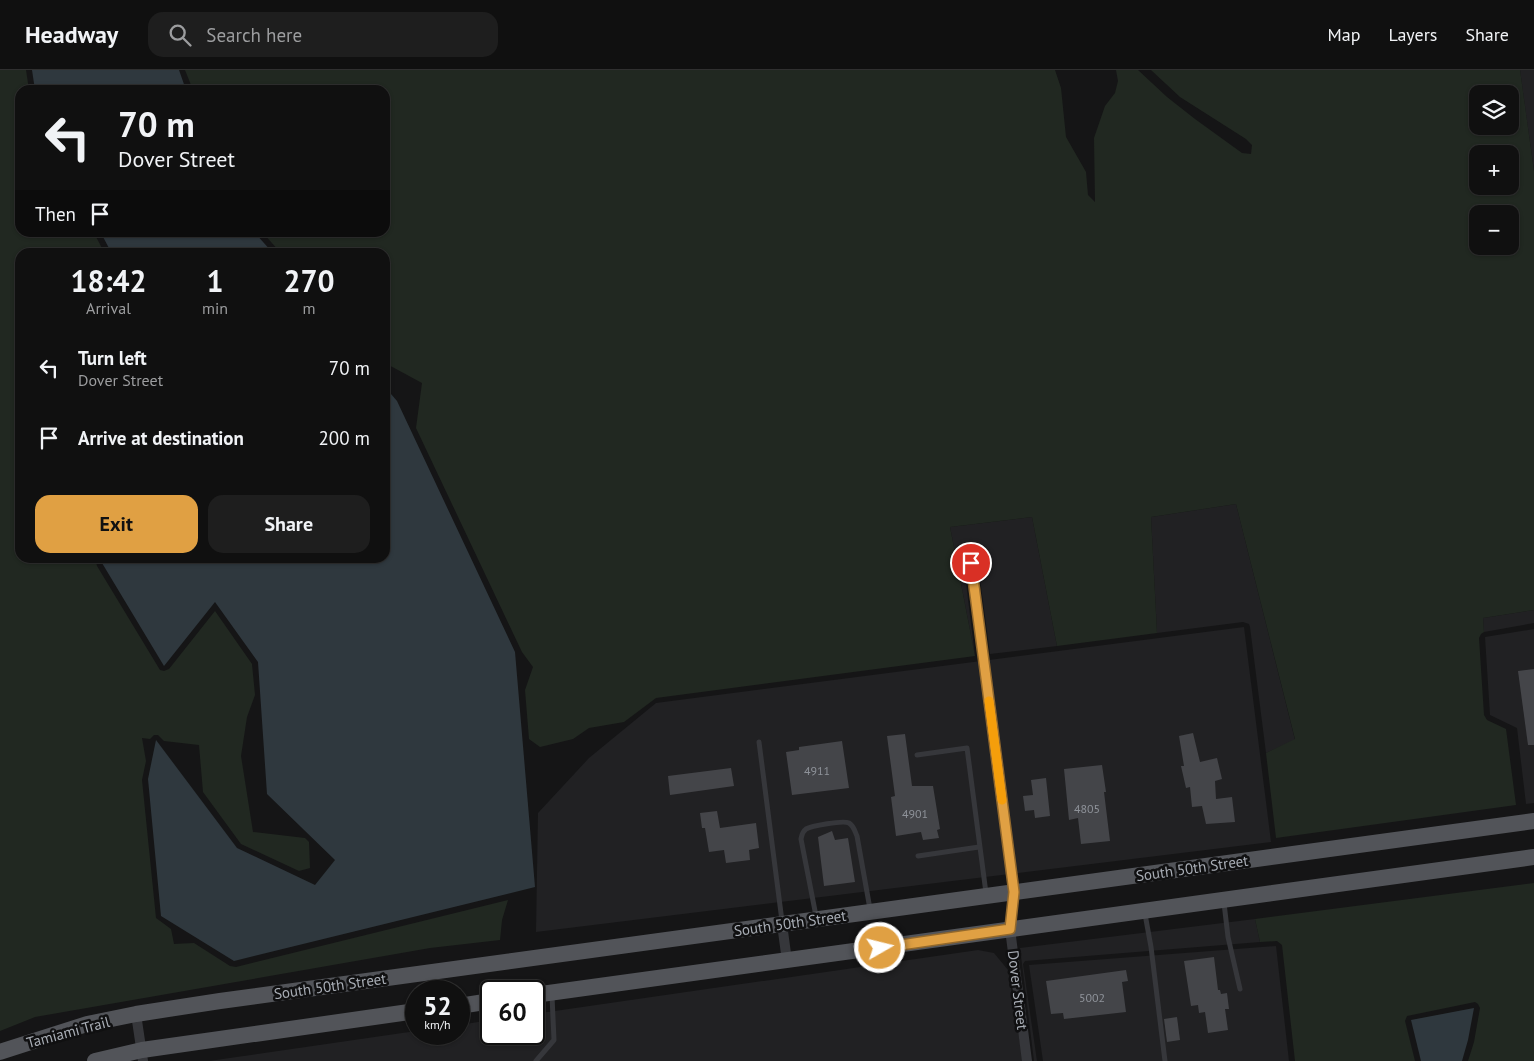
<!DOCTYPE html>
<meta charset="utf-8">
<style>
body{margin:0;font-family:"PT Sans",sans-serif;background:#1e1e1e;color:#f1f3f6;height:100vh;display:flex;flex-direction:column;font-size:19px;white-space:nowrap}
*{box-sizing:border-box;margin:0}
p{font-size:16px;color:#9c9d9f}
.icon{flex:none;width:28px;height:28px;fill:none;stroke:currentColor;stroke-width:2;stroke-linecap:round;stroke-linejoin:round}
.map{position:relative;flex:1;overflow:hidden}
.sheet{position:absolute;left:15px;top:178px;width:375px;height:315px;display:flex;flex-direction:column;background:#101010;border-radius:15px;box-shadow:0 1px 4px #0004,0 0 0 1px #303030}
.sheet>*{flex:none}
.banner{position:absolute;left:15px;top:15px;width:375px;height:152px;border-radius:15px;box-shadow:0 1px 4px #0004,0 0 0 1px #303030;background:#101010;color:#f1f3f6;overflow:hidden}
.controls{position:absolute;left:1469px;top:15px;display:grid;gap:10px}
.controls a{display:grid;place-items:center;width:50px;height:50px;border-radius:10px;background:#101010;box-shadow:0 1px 4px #0004,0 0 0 1px #303030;font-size:25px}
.speed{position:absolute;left:405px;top:910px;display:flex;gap:10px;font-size:25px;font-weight:700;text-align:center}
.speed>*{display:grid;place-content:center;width:65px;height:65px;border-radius:50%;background:#101010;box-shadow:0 1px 4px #0004,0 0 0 1px #303030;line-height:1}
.speed small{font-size:12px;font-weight:400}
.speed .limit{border:2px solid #111;border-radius:8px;background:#fff;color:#111}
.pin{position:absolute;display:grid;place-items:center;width:42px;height:42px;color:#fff;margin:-21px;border:2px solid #fff;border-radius:50%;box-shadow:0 1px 5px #0007}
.me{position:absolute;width:55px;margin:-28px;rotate:82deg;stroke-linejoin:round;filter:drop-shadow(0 0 4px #0008)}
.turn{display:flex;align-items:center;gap:18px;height:105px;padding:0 20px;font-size:22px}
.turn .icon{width:65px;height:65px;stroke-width:2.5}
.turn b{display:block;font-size:35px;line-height:42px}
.then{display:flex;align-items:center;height:48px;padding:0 20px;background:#0003;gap:10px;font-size:19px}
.eta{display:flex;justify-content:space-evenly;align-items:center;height:85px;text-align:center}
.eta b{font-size:30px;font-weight:700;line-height:35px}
.action{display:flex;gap:10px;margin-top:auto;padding:10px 20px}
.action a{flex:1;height:58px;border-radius:15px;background:#e0a043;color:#111;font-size:20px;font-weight:700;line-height:58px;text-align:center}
.action a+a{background:#1e1e1e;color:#f1f3f6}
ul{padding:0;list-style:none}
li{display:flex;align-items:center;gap:15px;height:70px;padding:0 20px}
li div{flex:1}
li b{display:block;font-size:19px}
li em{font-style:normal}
header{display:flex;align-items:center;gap:30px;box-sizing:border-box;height:70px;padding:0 25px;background:#101010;border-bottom:1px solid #303030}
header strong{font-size:24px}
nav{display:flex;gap:28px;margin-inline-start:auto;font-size:18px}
.search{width:350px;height:45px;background:#1e1e1e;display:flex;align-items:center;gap:12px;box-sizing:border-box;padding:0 18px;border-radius:15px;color:#9c9d9f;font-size:19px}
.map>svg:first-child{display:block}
.built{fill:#212123}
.green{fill:#212821;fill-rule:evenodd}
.water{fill:#2f383e}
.building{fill:#444549}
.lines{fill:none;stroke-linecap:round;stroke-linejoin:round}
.lane{stroke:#36373b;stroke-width:5}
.street{stroke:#36373b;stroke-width:10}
.primary{stroke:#525459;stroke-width:16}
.route-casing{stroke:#92682c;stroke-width:12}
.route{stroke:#e0a043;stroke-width:9}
.slow{stroke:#f59e0b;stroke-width:9}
.labels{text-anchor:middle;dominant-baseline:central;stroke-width:5;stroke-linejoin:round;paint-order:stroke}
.number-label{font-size:12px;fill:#8f939a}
.street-label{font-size:15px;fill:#a8adb5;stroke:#101011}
</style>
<header>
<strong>Headway</strong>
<div class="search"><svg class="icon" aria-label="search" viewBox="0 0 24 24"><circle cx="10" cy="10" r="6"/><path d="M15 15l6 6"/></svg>Search here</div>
<nav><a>Map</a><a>Layers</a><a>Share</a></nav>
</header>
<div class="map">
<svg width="1534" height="991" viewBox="0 0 1534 991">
<rect width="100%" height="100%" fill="#151516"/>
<!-- built -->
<g class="built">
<path d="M1520 0H1534V101L1526 44Z"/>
<path d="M1236 434 1295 670 1266 683 1250 557 1249 554 1243 552 1157 563 1151 447Z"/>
<path d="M1032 447 1057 576 990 584 977 486 963 488 975 586 950 457Z"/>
<path d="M1534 540V553L1484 562 1483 548Z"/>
<path d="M1244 557 1271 772 536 862 538 743 589 688 656 633Z"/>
<path d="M1534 559V733L1526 734 1517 658 1490 645 1485 567Z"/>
<path d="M1255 849 1260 872 1025 891 1023 894 1037 991H1034L1020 878Z"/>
<path d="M1276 876 1289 991H1043L1029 895Z"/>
<path d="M978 880 994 883 1008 900 1023 991H209L416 961V964H459V955L491 950V964H534V944Z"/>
</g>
<!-- green -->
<g class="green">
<path d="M0 0H26L29 20H20V162L94 163 104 182H20V488H95L97 496 160 600 164 601 169 599 215 541 252 594 255 625 247 647 241 686 253 762 305 768 309 772 310 798 299 801 241 774 203 722 199 675 164 671 158 665H154L150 669 142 668 146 691 142 710 156 848 171 859 174 874 194 873 230 896 236 897 508 830 502 850 500 870 430 878 35 947 0 961Z"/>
<path d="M185 0H1055L1061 18 1066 67 1086 102 1088 125 1095 132 1094 68 1105 36 1115 23 1118 11 1116 0H1138L1167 27 1195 49 1242 83 1251 84 1252 75 1246 69 1180 27 1151 0H1520L1534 101V540L1483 548 1484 562 1481 564 1479 568 1484 645 1487 650 1506 659 1516 735 1276 768 1266 683 1295 669 1236 434 1151 447 1157 563 1057 576 1032 447 950 457 975 586 656 628 624 652 589 658 573 669 540 677 529 669 525 620 533 597 522 582 416 358 422 313 385 293V182H280L263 163 385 162V20H193ZM1478 24H1510V56H1478ZM1478 84H1510V116H1478ZM1478 144H1510V176H1478Z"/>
<path d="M1534 813V991H1468L1474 972 1480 938 1478 934 1475 932 1407 946 1405 951 1415 991H1295L1282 875 1277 871 1260 872 1255 849Z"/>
</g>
<!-- water -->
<g class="water">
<path d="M32 0H179L186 20H35Z"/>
<path d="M101 163H255L272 182H111Z"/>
<path d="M385 317 397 331 515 582 535 817 234 891 161 846 148 709 156 670 237 778 315 815 335 790 267 724 258 592 215 532 164 596 102 493V488H385Z"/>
<path d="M1474 938 1468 970 1462 991H1421L1411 950Z"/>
</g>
<!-- building -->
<g class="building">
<path d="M1534 599V675H1528L1518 601Z"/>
<path d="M1193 663 1200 692 1217 688 1222 709 1215 711 1216 729 1232 727 1235 752 1206 754 1202 736 1192 737 1190 717 1186 718 1181 696H1184L1179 666Z"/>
<path d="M905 664 912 716H933L940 759 937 760 939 768 923 770 921 762 896 766 891 727 895 726 887 666Z"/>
<path d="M842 671 849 718 792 725 786 682 799 680V677Z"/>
<path d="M1102 695 1106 722H1104L1110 771 1081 774 1078 748 1069 750 1064 699Z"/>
<path d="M731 698 734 716 670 725 668 706Z"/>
<path d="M1046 708 1050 746 1035 748 1034 740 1025 741 1023 726 1033 725 1031 710Z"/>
<path d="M717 741 720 758 756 753 759 778 749 780 750 790 726 793 724 780 709 782 705 758H702L700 743Z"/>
<path d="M832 761 835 770 848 768 855 812 824 816 818 767Z"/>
<path d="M1214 887 1218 920H1220L1221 924 1227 923 1229 939H1225L1228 960 1208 963 1205 942 1199 943 1198 935 1191 936 1184 891Z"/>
<path d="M1126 900 1128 911 1122 912 1126 942 1064 949 1063 943 1051 944 1046 911Z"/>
<path d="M1177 947 1180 970 1167 972 1164 949Z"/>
</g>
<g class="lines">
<!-- lane -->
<g class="lane">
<path d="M759 672 782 851"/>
<path d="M917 685 967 678 986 823"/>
<path d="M918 786 979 777"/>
<path d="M1224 833 1228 867 1240 919"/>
<path d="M1145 844 1151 877 1165 991"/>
<path d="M816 846 801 769C802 765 802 762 806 759 811 756 843 750 849 753 854 756 855 762 857 766L870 839"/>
<path d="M536 991 554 970 552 926"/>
</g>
<!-- street -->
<g class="street">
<path d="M971 493 1014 822 1010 859 1027 991"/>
<path d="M782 854 787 891"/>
<path d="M136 944 143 991"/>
</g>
<!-- primary -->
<g class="primary">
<path d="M534 925 1534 787"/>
<path d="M459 936 491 931"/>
<path d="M0 982 87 954 136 944 220 931 1534 751"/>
<path d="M95 991 142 980 416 941"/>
</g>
</g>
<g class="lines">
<!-- route casing -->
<g class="route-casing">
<path id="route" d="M880 878 1010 859 1014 822 971 493"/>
</g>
<!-- route -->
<use href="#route" class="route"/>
<!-- slow -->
<path class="slow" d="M989 631 1002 730"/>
</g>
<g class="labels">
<!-- number labels -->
<g class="number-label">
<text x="817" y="700">4911</text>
<text x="1087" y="738">4805</text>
<text x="915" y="743">4901</text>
<text x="1092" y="927">5002</text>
</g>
<!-- street labels -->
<g class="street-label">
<text transform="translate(1192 798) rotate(-8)">South 50th Street</text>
<text transform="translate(790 853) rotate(-8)">South 50th Street</text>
<text transform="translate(330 916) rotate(-8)">South 50th Street</text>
<text transform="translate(1018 920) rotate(83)">Dover Street</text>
<text transform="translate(68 962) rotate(-15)">Tamiami Trail</text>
</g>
</g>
</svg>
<div class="controls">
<a><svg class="icon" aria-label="layers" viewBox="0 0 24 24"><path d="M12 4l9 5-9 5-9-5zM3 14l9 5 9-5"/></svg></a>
<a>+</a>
<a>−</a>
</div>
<div class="speed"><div>52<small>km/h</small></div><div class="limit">60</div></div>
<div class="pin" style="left:971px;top:493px;background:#d93025"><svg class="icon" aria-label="arrive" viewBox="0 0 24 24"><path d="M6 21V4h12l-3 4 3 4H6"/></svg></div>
<svg class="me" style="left:880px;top:878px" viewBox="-20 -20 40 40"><circle r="17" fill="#e0a043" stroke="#fff" stroke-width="3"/><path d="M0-11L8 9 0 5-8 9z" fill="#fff"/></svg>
<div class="banner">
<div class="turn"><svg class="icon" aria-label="left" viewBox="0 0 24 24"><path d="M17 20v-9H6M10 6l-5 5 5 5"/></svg><div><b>70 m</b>Dover Street</div></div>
<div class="then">Then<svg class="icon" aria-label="arrive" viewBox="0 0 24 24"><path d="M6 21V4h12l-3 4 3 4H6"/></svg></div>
</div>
<section class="sheet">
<div class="eta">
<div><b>18:42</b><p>Arrival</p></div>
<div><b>1</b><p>min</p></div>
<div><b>270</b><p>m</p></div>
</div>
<ul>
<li><svg class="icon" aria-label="left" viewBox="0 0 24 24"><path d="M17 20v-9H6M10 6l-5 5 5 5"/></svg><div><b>Turn left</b><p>Dover Street</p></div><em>70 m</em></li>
<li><svg class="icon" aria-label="arrive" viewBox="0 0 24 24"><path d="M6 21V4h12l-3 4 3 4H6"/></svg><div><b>Arrive at destination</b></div><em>200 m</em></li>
</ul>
<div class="action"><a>Exit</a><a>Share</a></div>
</section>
</div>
